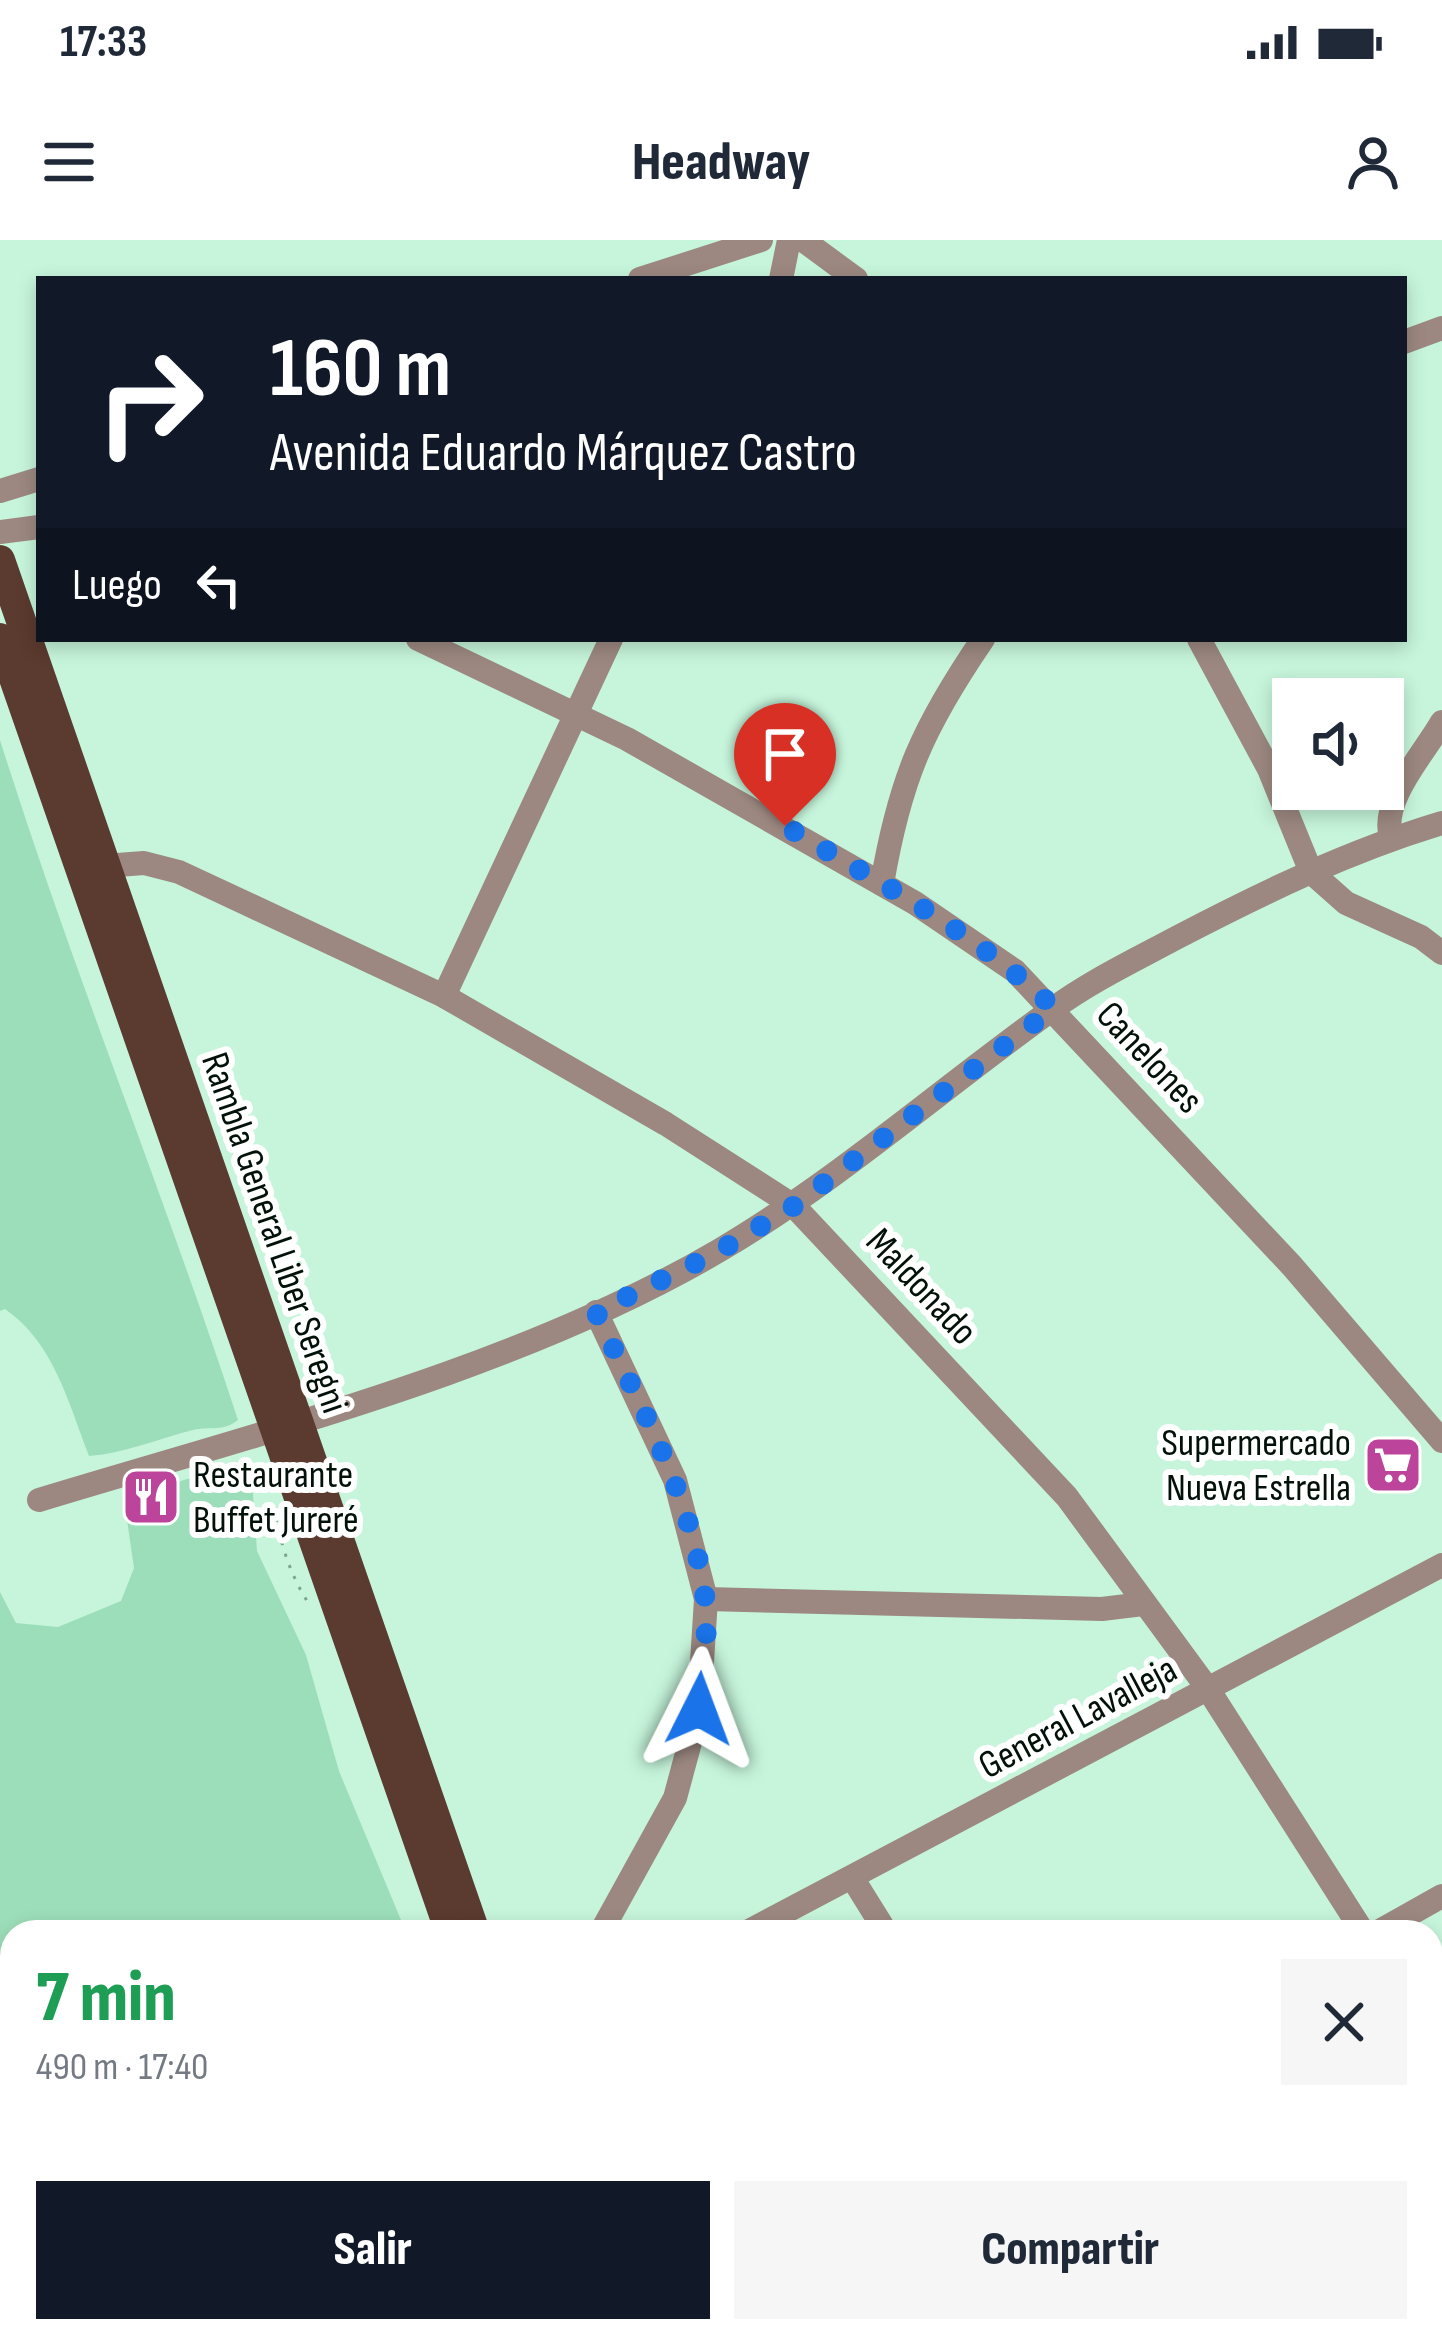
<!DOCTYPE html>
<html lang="es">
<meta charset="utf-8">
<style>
body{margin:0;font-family:"Sofia Sans Condensed",sans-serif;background:#f6f6f7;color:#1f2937;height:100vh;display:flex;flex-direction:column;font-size:45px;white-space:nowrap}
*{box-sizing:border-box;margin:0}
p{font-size:39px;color:#747a83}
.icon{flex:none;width:66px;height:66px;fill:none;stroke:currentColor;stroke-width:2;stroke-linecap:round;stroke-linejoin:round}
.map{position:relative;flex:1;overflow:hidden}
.sheet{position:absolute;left:0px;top:1680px;width:1443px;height:423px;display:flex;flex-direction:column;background:#fff;border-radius:36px 36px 0 0;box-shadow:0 6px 18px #0003}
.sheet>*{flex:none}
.top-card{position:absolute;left:36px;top:36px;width:1371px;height:366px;border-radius:0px;box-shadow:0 6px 18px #0003;background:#111827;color:#fff;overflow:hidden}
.controls{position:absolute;left:1272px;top:438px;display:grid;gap:24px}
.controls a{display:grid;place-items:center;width:132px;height:132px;border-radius:0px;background:#fff;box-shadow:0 6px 18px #0003;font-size:60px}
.pin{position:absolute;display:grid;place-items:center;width:102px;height:102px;color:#fff;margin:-123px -51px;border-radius:50% 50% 50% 0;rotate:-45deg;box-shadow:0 0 12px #0007}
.pin .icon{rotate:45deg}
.me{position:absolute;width:132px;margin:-66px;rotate:3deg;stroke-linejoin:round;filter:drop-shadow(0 0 9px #0008)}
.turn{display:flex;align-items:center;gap:42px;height:252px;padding:0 36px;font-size:54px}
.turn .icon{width:156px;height:156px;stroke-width:2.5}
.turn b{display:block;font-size:84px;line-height:102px}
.then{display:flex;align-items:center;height:114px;padding:0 36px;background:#0003;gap:24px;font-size:45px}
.round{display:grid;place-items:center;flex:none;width:126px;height:126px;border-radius:0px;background:#f6f6f7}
.headline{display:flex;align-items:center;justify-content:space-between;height:204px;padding:0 36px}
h1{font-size:72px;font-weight:800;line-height:90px;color:#1e9e55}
.primary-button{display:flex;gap:24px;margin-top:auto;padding:24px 36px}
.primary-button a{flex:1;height:138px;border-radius:0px;background:#111827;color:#fff;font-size:48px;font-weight:800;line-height:138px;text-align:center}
.primary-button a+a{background:#f6f6f7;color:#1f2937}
.status{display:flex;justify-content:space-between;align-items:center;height:84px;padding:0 60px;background:#fff;direction:ltr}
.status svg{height:33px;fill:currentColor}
header{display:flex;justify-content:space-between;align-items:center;height:156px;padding:0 36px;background:#fff;font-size:54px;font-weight:800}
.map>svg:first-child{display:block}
.green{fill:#9ddeba}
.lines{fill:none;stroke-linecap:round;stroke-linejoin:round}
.path{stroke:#7fa38f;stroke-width:3;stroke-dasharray:3 9;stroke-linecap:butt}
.minor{stroke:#9c8881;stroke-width:24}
.major{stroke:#5b3a2f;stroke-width:30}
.route{stroke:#1a73e8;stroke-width:21;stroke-dasharray:0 37.8}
.labels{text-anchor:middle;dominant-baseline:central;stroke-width:12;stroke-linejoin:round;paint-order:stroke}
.street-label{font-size:39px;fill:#021109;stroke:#fff}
.poi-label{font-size:39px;fill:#021109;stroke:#fff;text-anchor:end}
</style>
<div class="status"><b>17:33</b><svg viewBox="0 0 49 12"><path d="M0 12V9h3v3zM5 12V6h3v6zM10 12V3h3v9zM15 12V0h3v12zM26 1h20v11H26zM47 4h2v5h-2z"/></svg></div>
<header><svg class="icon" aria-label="menu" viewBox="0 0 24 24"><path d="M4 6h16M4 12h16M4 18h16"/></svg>Headway<svg class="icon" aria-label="person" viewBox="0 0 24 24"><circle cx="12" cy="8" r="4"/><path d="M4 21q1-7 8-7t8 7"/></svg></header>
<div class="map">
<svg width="1442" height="2101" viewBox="0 0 1442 2101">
<rect width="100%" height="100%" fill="#c6f5db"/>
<!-- green -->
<g class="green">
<path d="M0 500C72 729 163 951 238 1180 223 1192 211 1186 193 1190 157 1199 126 1213 89 1216 68 1162 54 1103 5 1069L0 1071Z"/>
<path d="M234 1225 252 1239 257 1311 306 1415 339 1531 406 1692H12V2091H538L541 2101H0V1352L16 1383 58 1387 121 1361 134 1328 127 1280 144 1252Z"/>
</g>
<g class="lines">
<!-- path -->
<path class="path" d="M275 1267C279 1301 290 1335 309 1364"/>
<!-- minor -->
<g class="minor">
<path d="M803 0 856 39"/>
<path d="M640 39 761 0"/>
<path d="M781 39 789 0"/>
<path d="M1404 102 1442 88"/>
<path d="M0 251 39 239"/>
<path d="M0 292 39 287"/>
<path d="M418 399 627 499 915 663 1015 731 1292 1026 1442 1201"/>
<path d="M1199 399 1269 529 1311 632 1346 663 1421 697 1442 713"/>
<path d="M1391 598C1380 560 1424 514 1442 482"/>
<path d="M104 626 144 623 179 632 444 756 666 884 794 966 1067 1257 1208 1449 1363 1692"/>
<path d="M882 644C900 538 923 487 983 399"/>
<path d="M444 756 611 399"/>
<path d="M596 1072 675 1240 706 1359 699 1469 675 1558 601 1692"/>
<path d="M39 1260C262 1192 518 1129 720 1010 837 941 940 850 1050 771 1089 742 1133 721 1176 698 1262 653 1349 611 1442 583"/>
<path d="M706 1359 1102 1369 1143 1364"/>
<path d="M853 1639 886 1692"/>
<path d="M747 1692 1442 1325"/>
<path d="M1378 1692 1442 1656"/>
<path d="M1431 1837 1442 1834"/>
</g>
<!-- major -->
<g class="major">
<path d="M0 320 475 1692"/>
<path d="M0 398 450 1692"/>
<path d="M584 2091 588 2101"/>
<path d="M613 2091 616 2101"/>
</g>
</g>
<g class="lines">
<!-- route -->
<path class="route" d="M699 1469C701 1433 710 1392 705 1358 692 1257 639 1163 596 1072L714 1014 794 966 1054 768C975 692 878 642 785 586"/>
</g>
<!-- icons -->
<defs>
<g id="supermarket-square" transform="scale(3)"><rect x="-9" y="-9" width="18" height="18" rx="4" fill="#bc459b" stroke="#fff"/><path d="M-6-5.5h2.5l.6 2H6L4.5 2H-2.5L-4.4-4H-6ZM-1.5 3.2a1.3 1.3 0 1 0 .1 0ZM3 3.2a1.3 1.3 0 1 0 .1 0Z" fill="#fff"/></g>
<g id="restaurant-square" transform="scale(3)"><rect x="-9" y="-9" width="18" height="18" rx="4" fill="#bc459b" stroke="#fff"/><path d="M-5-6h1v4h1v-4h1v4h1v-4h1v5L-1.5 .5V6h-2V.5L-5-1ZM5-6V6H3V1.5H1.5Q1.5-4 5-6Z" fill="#fff"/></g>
</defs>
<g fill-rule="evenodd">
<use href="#supermarket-square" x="1393" y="1225"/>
<use href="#restaurant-square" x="151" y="1257"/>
</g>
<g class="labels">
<!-- street labels -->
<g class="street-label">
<text transform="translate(1149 818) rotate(47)">Canelones</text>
<text transform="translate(274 993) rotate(71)">Rambla General Liber Seregni</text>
<text transform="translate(921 1047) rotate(47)">Maldonado</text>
<text transform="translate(1078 1478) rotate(-28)">General Lavalleja</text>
</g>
<!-- poi labels -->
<g class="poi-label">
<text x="1351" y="1203">Supermercado<tspan x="1351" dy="45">Nueva Estrella</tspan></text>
<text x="193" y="1235" text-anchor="start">Restaurante<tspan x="193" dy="45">Buffet Jureré</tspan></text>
</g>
</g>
</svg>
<div class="controls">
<a><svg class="icon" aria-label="sound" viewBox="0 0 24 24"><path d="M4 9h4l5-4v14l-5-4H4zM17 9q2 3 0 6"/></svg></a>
</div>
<div class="pin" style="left:785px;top:586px;background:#d93025"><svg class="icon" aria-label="arrive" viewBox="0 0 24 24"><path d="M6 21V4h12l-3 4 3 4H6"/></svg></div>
<svg class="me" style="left:699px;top:1469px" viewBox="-20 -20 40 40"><path d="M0-17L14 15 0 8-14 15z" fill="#1a73e8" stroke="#fff" stroke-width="4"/></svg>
<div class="top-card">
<div class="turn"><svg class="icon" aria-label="right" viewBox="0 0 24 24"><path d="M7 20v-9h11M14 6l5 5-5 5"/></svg><div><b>160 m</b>Avenida Eduardo Márquez Castro</div></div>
<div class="then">Luego<svg class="icon" aria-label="left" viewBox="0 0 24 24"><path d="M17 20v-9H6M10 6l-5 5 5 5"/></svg></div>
</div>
<section class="sheet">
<div class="headline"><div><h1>7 min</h1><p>490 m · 17:40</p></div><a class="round"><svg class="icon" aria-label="close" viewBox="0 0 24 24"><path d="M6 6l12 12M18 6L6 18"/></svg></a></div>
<div class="primary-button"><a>Salir</a><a>Compartir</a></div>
</section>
</div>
